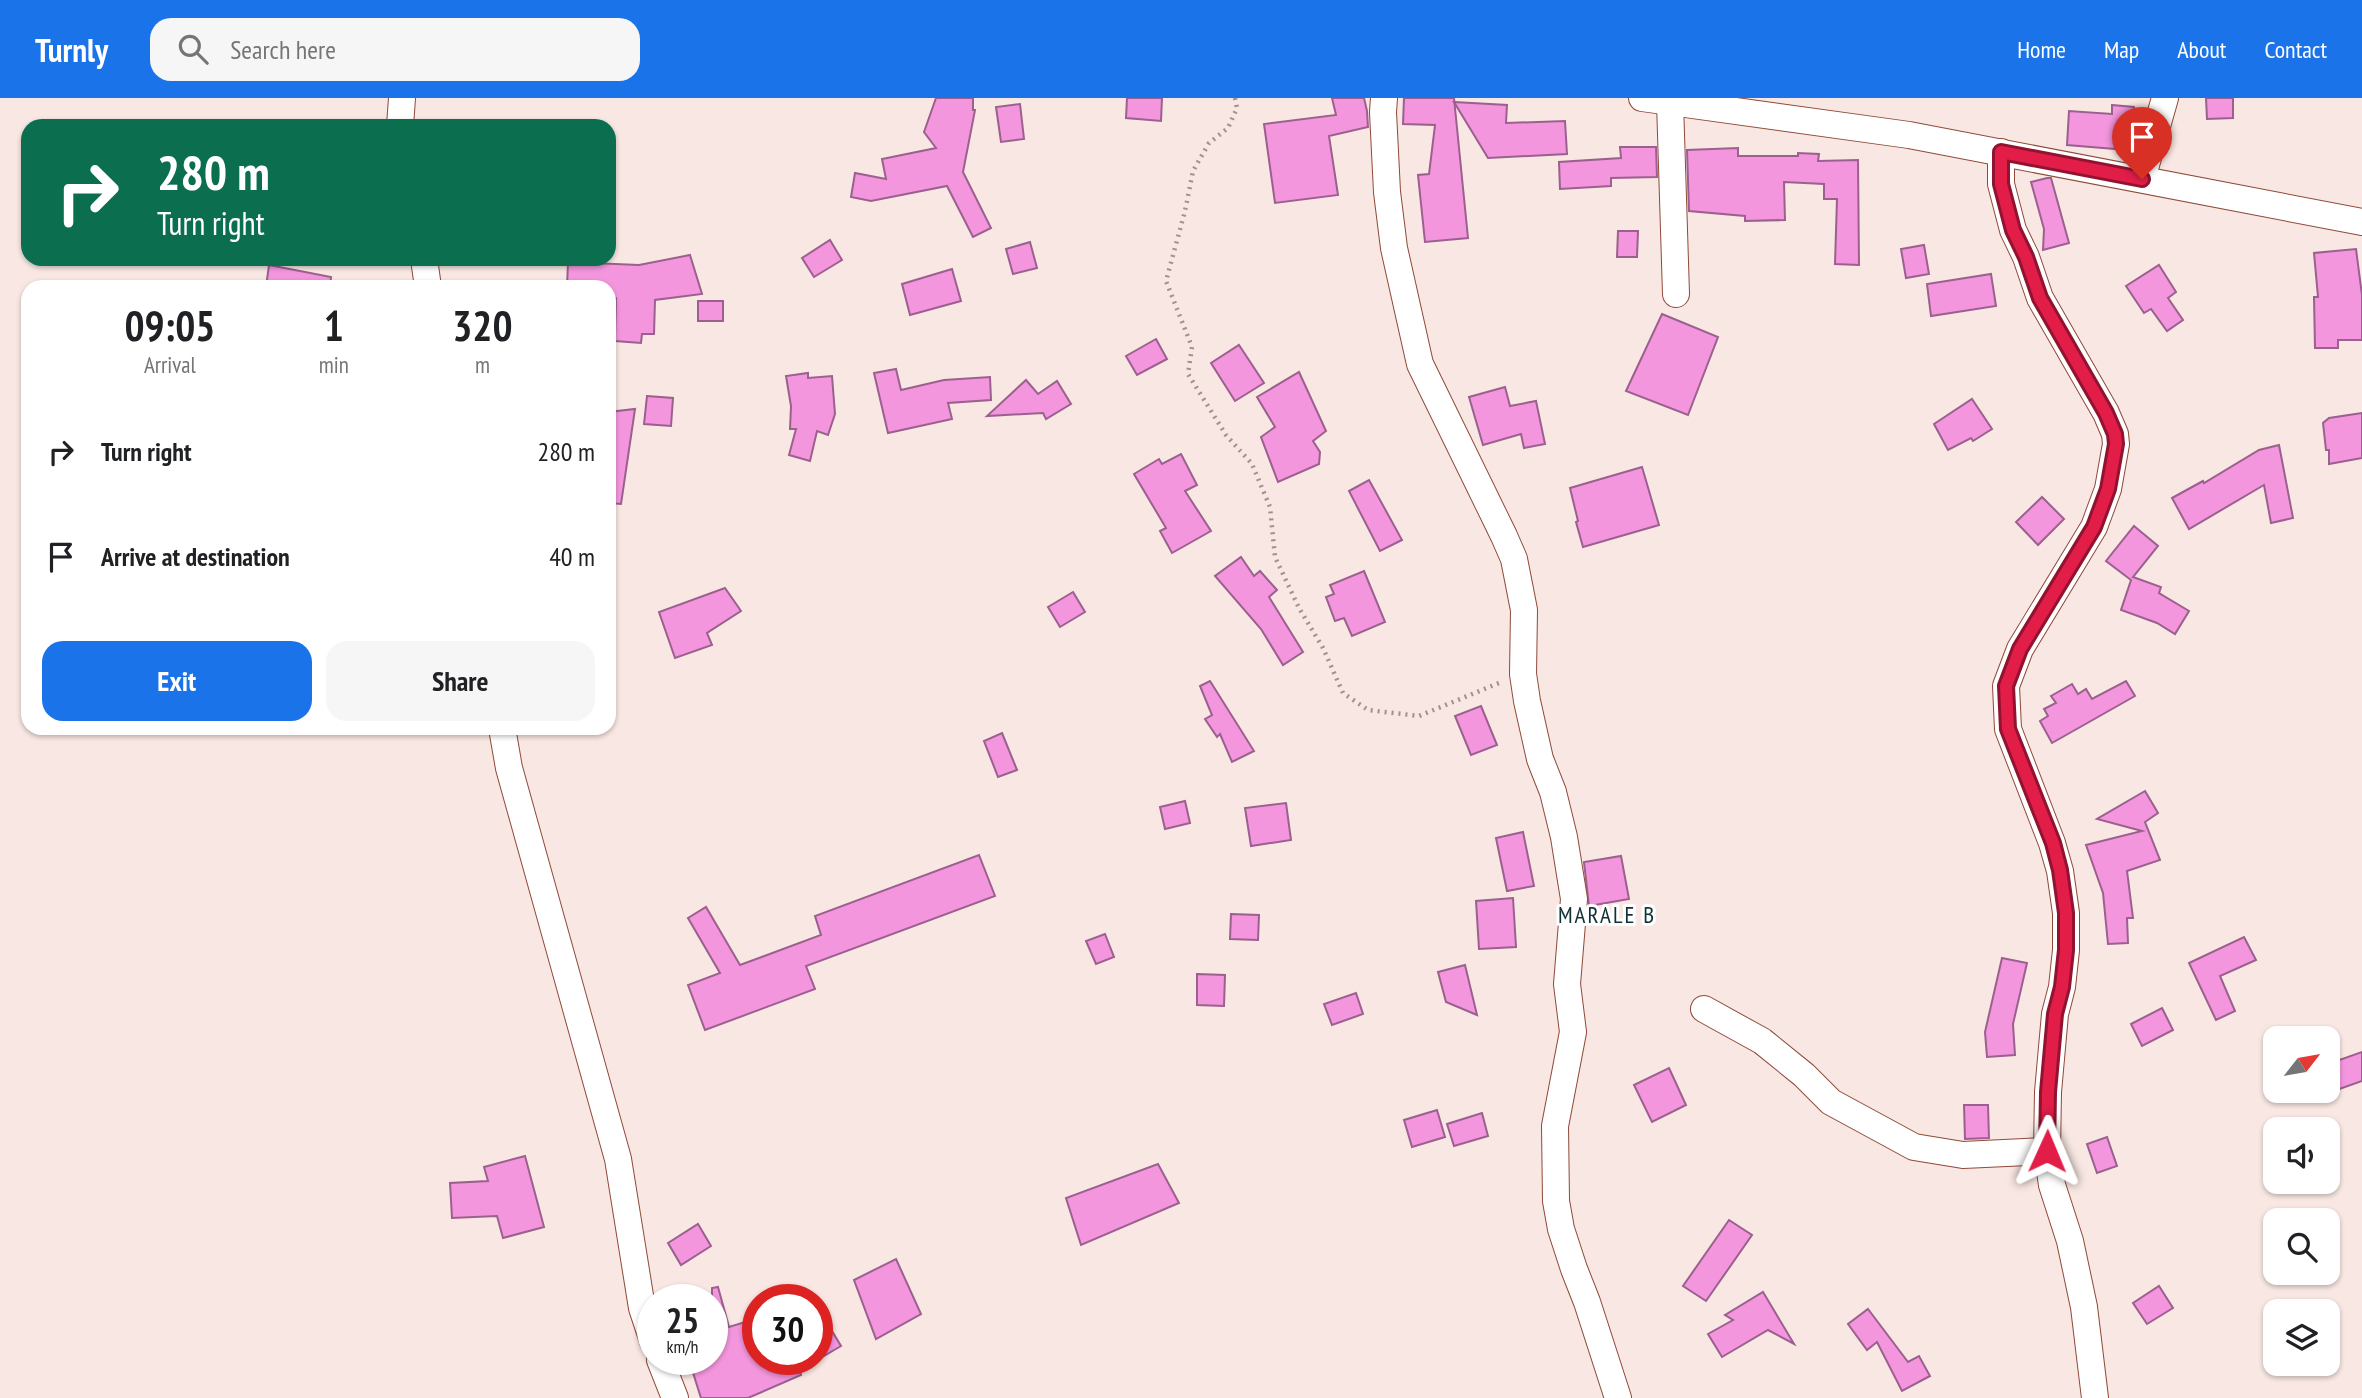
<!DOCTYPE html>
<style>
body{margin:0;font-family:"PT Sans Narrow",sans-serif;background:#f6f6f6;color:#202124;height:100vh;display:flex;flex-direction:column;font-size:26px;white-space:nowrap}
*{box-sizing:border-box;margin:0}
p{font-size:23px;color:#757577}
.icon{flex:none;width:38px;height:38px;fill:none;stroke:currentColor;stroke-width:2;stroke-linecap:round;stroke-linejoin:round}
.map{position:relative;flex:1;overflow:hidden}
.sheet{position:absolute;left:21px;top:182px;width:595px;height:455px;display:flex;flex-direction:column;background:#fff;border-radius:21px;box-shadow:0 2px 5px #0004}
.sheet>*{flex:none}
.banner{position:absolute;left:21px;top:21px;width:595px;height:147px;border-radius:21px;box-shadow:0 2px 5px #0004;background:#0b6e4f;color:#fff;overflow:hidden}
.needle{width:46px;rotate:59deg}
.tools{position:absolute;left:2263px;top:928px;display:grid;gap:14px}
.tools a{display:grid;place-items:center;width:77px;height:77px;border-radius:14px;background:#fff;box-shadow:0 2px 5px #0004;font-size:35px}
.speed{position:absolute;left:637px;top:1186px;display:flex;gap:14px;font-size:35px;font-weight:700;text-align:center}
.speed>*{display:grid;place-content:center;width:91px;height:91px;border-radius:50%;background:#fff;box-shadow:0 2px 5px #0004;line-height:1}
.speed small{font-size:18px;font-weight:400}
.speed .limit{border:10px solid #d22;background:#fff;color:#111}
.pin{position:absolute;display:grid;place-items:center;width:60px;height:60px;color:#fff;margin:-72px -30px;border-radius:50% 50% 50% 0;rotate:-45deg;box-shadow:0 0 7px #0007}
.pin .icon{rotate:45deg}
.me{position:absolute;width:77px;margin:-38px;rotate:1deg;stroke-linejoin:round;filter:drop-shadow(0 0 5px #0008)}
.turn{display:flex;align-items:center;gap:24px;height:147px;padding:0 21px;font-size:32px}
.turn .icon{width:91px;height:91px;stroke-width:2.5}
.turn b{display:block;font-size:49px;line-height:60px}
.eta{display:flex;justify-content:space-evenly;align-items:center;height:119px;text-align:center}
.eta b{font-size:42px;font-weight:700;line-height:49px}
.button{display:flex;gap:14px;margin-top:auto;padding:14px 21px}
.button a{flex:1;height:80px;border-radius:21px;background:#1a73e8;color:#fff;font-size:28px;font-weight:700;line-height:80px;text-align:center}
.button a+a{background:#f6f6f6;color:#202124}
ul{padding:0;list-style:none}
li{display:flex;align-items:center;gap:21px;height:105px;padding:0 21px}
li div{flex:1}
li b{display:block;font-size:26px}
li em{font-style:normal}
header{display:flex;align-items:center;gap:42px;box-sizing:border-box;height:98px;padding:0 35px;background:#1a73e8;color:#fff}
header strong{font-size:33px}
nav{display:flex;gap:38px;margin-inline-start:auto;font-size:24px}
.search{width:490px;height:63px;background:#f6f6f6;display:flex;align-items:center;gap:18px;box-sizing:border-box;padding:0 24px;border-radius:21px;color:#757577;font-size:26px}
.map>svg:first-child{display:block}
.building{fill:#f396de;stroke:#9b608e;stroke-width:2}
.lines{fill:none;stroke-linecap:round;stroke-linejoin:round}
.street-casing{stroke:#8f4a39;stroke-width:28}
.path{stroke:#a5908b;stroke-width:4.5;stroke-dasharray:2 5;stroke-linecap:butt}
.street{stroke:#fff;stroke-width:26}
.route-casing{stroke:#92132f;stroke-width:18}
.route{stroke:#e11d48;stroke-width:12}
.labels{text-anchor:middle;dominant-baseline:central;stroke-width:6;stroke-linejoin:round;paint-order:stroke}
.quarter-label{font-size:23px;letter-spacing:2px;fill:#113139;stroke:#fff}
</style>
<header>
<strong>Turnly</strong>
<div class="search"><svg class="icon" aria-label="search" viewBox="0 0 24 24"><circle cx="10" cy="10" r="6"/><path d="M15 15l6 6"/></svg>Search here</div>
<nav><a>Home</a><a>Map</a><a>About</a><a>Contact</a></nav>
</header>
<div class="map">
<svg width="2362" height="1300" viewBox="0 0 2362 1300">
<rect width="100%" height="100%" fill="#f8e7e2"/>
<!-- building -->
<g class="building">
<path d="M936 0H973V12H975L963 74 991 130 973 139 947 88 871 103 851 99 855 75 886 81 882 61 936 50 924 34Z"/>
<path d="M1127 0H1162L1161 23 1126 20Z"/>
<path d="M1332 0H1364L1367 13 1368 29 1329 38 1338 97 1275 105 1264 26 1336 17Z"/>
<path d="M1404 0H1454L1468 140 1425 144 1418 77 1429 76 1435 27 1403 26Z"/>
<path d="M2206 0H2233V20L2207 21Z"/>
<path d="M1454 4 1507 7 1506 25 1565 23 1567 56 1488 60Z"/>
<path d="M1020 6 1024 41 1001 44 996 9Z"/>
<path d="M2112 7 2134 9 2132 41 2128 46 2115 51 2067 47 2069 13 2112 16Z"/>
<path d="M1620 49H1656L1657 79 1611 80V88L1560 91 1559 64 1621 60Z"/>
<path d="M1738 50V58H1798V55L1819 56 1818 63 1858 62 1859 167 1835 166 1837 101H1824V86L1784 84 1785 122 1745 123V118L1689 113 1687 52Z"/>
<path d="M2047 80H2051L2069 145 2043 152 2044 131 2031 84Z"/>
<path d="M1618 133H1638L1637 159H1617Z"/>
<path d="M830 142 842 162 814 179 802 160Z"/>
<path d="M1030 144 1037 170 1013 176 1006 151Z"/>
<path d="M1924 147 1929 176 1906 180 1901 151Z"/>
<path d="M2356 151 2362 197V242H2338V250H2315L2314 199H2318L2314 155Z"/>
<path d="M690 157 702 196 655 202 654 236H642L641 245 615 243 616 200 609 199V189H567L568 164 639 167Z"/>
<path d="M269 167 331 179 330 189H266Z"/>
<path d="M2159 167 2176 194 2168 200 2183 222 2167 233 2151 211 2144 215 2126 188Z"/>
<path d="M952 171 961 203 910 217 902 186Z"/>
<path d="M1991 176 1996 208 1931 218 1927 186Z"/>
<rect x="698" y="203" width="25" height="20"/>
<path d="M1662 216 1718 239 1688 317 1626 293Z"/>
<path d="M1156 241 1167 261 1137 277 1126 258Z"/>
<path d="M1239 247 1264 285 1235 303 1211 265Z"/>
<path d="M896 271 901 292 944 282 990 279 991 302 948 305 952 321 888 335 874 275Z"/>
<path d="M1299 274 1326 333 1313 343 1320 354 1319 366 1278 384 1261 339 1275 329 1257 299Z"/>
<path d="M808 275V280L832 278 835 316 828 337 817 333 810 363 789 357 796 331H790L791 308 786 278Z"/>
<path d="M1026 282 1038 296 1057 283 1071 306 1046 321 1043 315 987 318Z"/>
<path d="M1505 289 1510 308 1536 303 1545 346 1524 350 1521 336 1483 347 1469 299Z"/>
<path d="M647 298 673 300 671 328 644 326Z"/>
<path d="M1972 301 1992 331 1973 343 1971 340 1948 352 1934 326Z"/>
<path d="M635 311 621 406 609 405V314Z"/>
<path d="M2362 315V360L2329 366V352H2326L2323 325 2329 320Z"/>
<path d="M2279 347 2293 420 2271 425 2264 387 2189 431 2172 400 2203 383 2204 385 2259 352Z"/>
<path d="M1181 356 1197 387 1185 393 1211 433 1172 455 1160 433 1166 430 1134 376 1159 361 1162 366Z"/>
<path d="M1642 369 1659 427 1583 449 1576 424 1578 423 1570 390Z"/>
<path d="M1369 382 1402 442 1380 453 1349 393Z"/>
<path d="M2042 399 2064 421 2038 447 2016 424Z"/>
<path d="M2134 428 2158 448 2133 479 2161 489 2159 495 2189 513 2175 536 2157 525 2121 512 2131 482 2106 463Z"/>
<path d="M1241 459 1254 478 1260 473 1277 492 1269 499 1303 554 1283 567 1261 531 1215 478Z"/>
<path d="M1364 473 1385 524 1352 538 1344 520 1335 523 1326 499 1334 496 1330 487Z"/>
<path d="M725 490 741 513 707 535 712 547 675 560 659 514Z"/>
<path d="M1073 494 1085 514 1060 529 1048 509Z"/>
<path d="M1210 583 1254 653 1232 664 1220 636 1217 639 1205 621 1212 617 1200 588Z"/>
<path d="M2126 583 2135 598 2052 645 2040 623 2048 618 2044 611 2056 605 2051 598 2072 586 2078 596 2086 591 2092 601Z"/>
<path d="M1481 608 1497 647 1471 657 1455 618Z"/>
<path d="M1002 635 1017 672 998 679 984 643Z"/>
<path d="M2145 693 2158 715 2145 724 2160 762 2127 773 2133 820H2127L2128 845 2108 846 2103 795 2086 747 2142 733 2097 721Z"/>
<path d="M1185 703 1190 725 1165 731 1160 709Z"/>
<path d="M1286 705 1291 742 1251 748 1245 710Z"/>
<path d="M1523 734 1534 788 1507 793 1496 740Z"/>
<path d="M979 757 995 798 806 868 815 891 705 932 688 887 720 875 688 820 706 809 740 867 821 837 815 818Z"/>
<path d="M1621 758 1629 801 1589 808 1584 764Z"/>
<path d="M1513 800 1516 849 1479 851 1476 803Z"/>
<path d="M1231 816 1259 817 1258 842 1230 841Z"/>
<path d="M1105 836 1114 859 1096 866 1086 843Z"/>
<path d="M2244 839 2256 862 2220 878 2235 913 2216 922 2189 865Z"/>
<path d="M2002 860 2027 865 2013 926 2015 957 1987 959 1985 934Z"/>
<path d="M1465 867 1477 917 1446 904 1438 874Z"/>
<path d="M1197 876 1225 877 1224 908 1197 907Z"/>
<path d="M1356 895 1363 916 1332 927 1324 906Z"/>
<path d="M2162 910 2173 932 2142 948 2131 926Z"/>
<path d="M2362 954V983L2328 995V966Z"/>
<path d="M1669 970 1686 1007 1652 1024 1634 987Z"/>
<path d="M1964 1007H1988L1989 1040 1965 1041Z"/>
<path d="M1437 1012 1445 1039 1412 1049 1404 1022Z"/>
<path d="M1482 1015 1488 1038 1454 1048 1447 1026Z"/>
<path d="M2107 1039 2117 1068 2097 1075 2087 1046Z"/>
<path d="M525 1058 544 1129 503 1140 497 1118 452 1120 450 1085 488 1083 484 1069Z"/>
<path d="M1158 1066 1179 1105 1081 1147 1066 1100Z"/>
<path d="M1729 1122 1752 1137 1706 1203 1683 1188Z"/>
<path d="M698 1126 711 1148 681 1167 668 1145Z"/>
<path d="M896 1161 921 1216 876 1241 854 1182Z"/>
<path d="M2159 1188 2173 1210 2147 1226 2133 1205Z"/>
<path d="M718 1189 729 1229 758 1220V1262H796L801 1277 748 1300H701L689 1262H712V1190Z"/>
<path d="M1763 1194 1794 1246 1768 1232 1722 1259 1708 1236 1733 1222 1725 1217Z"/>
<path d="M817 1208 841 1248 817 1262Z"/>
<path d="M1868 1211 1908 1264 1919 1258 1930 1278 1902 1293 1877 1244 1867 1252 1848 1226Z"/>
</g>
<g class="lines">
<!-- street casing -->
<g class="street-casing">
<g id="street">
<path d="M1384 0 1383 14 1387 94 1394 150 1420 266 1504 438 1514 461 1524 512 1523 576 1527 603 1540 661 1553 694 1564 739 1574 801 1567 886 1573 934 1555 1028 1556 1103 1561 1131 1574 1171 1587 1204 1618 1300"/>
<path d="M1642 0 1909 37 2362 124"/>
<path d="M1670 4 1676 196"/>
<path d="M400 28 402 0"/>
<path d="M2001 54V86L2013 132 2026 159 2040 200 2106 315 2115 336 2116 346 2108 391 2094 429 2020 551 2006 588 2008 631 2052 745 2060 773 2066 815V852L2062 889 2055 916 2048 994 2047 1053 2052 1087 2070 1143 2084 1209 2095 1300"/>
<path d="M2142 81 2165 0"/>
<path d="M424 161 428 189"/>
<path d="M502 630 509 670 618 1061 642 1210 653 1243"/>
<path d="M1704 911 1762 943 1804 977 1831 1004 1914 1049 1963 1057 2047 1053"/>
<path d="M660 1262 675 1300"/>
</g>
</g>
<!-- path -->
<path class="path" d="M1235 0 1237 10 1228 30 1209 45 1193 73 1185 113 1166 183 1192 249 1188 276 1226 337 1252 366 1270 409 1275 459 1299 510 1323 550 1343 595 1368 612 1419 618 1499 585"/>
<!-- street -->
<use href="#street" class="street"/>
</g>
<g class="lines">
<!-- route casing -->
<g class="route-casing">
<path id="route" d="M2047 1053 2048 994 2055 916 2062 889 2066 852V815L2060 772 2053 745 2008 631 2006 588 2020 551 2094 429 2108 391 2116 346 2115 336 2106 315 2040 200 2026 159 2013 132 2001 86V54L2142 81"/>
</g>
<!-- route -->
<use href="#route" class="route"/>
</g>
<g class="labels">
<!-- quarter labels -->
<g class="quarter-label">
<text x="1607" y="816">MARALE B</text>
</g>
</g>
</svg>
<div class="tools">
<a><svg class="needle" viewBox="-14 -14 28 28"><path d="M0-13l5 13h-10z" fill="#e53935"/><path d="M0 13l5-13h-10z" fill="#757577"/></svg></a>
<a><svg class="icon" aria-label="sound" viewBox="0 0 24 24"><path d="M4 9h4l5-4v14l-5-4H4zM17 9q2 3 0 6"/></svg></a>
<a><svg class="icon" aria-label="search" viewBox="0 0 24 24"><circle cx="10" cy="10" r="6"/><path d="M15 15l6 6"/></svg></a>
<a><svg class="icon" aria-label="layers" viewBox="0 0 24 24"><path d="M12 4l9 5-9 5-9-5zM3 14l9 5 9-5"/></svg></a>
</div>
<div class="speed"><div>25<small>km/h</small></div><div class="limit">30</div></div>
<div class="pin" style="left:2142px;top:81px;background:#d93025"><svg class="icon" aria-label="arrive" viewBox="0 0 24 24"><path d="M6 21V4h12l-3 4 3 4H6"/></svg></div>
<svg class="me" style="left:2047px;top:1053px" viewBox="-20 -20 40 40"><path d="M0-17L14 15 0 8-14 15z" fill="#e11d48" stroke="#fff" stroke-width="4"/></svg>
<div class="banner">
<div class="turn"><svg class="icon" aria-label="right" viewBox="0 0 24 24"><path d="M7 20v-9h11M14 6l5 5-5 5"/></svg><div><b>280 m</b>Turn right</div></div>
</div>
<section class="sheet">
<div class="eta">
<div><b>09:05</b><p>Arrival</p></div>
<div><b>1</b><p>min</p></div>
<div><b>320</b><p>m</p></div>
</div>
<ul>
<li><svg class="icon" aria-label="right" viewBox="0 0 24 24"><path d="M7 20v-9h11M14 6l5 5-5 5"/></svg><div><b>Turn right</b></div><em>280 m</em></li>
<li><svg class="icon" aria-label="arrive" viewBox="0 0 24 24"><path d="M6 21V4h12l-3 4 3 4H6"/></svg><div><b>Arrive at destination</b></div><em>40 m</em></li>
</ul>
<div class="button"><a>Exit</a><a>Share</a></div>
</section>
</div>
